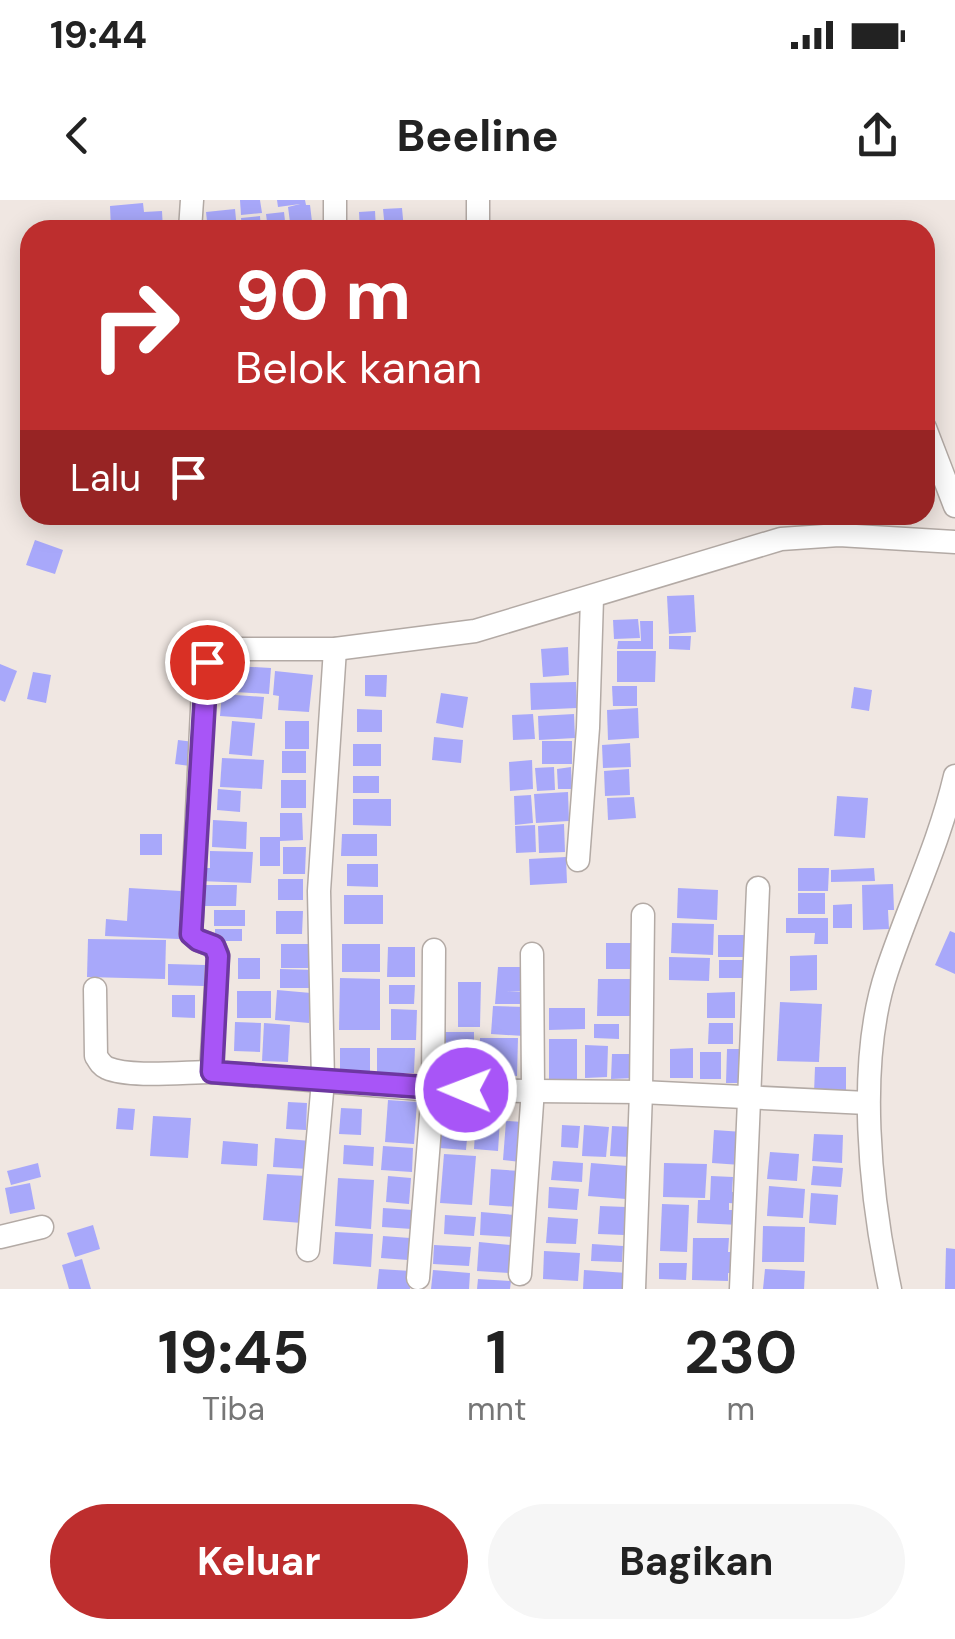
<!DOCTYPE html>
<html lang="id">
<style>
body{margin:0;font-family:"DM Sans",sans-serif;background:#f6f6f6;color:#222;height:100vh;display:flex;flex-direction:column;font-size:38px;white-space:nowrap}
*{box-sizing:border-box;margin:0}
p{font-size:32px;color:#767676}
.icon{flex:none;width:55px;height:55px;fill:none;stroke:currentColor;stroke-width:2;stroke-linecap:round;stroke-linejoin:round}
.map{position:relative;height:1089px;overflow:hidden}
.sheet{display:flex;flex-direction:column;background:#fff;flex:1}
.sheet>*{flex:none}
.banner{position:absolute;left:20px;top:20px;width:915px;height:305px;border-radius:30px;box-shadow:0 5px 25px #0003;background:#bd2e2e;color:#fff;overflow:hidden}
.pin{position:absolute;display:grid;place-items:center;width:85px;height:85px;color:#fff;margin:-42px;border:5px solid #fff;border-radius:50%;box-shadow:0 2px 10px #0007}
.me{position:absolute;width:110px;margin:-55px;rotate:271deg;stroke-linejoin:round;filter:drop-shadow(0 0 8px #0008)}
.turn{display:flex;align-items:center;gap:35px;height:210px;padding:0 50px;font-size:45px}
.turn .icon{width:130px;height:130px;stroke-width:2.5}
.turn b{display:block;font-size:70px;line-height:85px}
.then{display:flex;align-items:center;height:95px;padding:0 50px;background:#0003;gap:20px;font-size:38px}
.eta{display:flex;justify-content:space-evenly;align-items:center;height:170px;text-align:center}
.eta b{font-size:60px;font-weight:700;line-height:70px}
.action{display:flex;gap:20px;margin-top:auto;padding:20px 50px}
.action a{flex:1;height:115px;border-radius:60px;background:#bd2e2e;color:#fff;font-size:40px;font-weight:700;line-height:115px;text-align:center}
.action a+a{background:#f6f6f6;color:#222}
.status{display:flex;justify-content:space-between;align-items:center;height:70px;padding:0 50px;background:#fff;direction:ltr}
.status svg{height:28px;fill:currentColor}
header{display:flex;justify-content:space-between;align-items:center;height:130px;padding:0 50px;background:#fff;font-size:45px;font-weight:700}
.map>svg:first-child{display:block}
.building{fill:#a8a8fa}
.lines{fill:none;stroke-linecap:round;stroke-linejoin:round}
.minor-casing{stroke:#b3aaa5;stroke-width:25}
.minor{stroke:#fff;stroke-width:22}
.route-casing{stroke:#6d37a1;stroke-width:25}
.route{stroke:#a855f7;stroke-width:18}
</style>
<div class="status"><b>19:44</b><svg viewBox="0 0 49 12"><path d="M0 12V9h3v3zM5 12V6h3v6zM10 12V3h3v9zM15 12V0h3v12zM26 1h20v11H26zM47 4h2v5h-2z"/></svg></div>
<header><svg class="icon" aria-label="back" viewBox="0 0 24 24"><path d="M15 5l-7 7 7 7"/></svg>Beeline<svg class="icon" aria-label="share" viewBox="0 0 24 24"><path d="M12 15V3M7 8l5-5 5 5M5 13v7h14v-7"/></svg></header>
<div class="map">
<svg width="955" height="1089" viewBox="0 0 955 1089">
<rect width="100%" height="100%" fill="#f0e7e2"/>
<!-- building -->
<g class="building">
<path d="M240 0H260L262 13 241 15Z"/>
<path d="M277 0H305L306 5H310L313 30H291L288 7 300 4 278 7Z"/>
<path d="M143 3 144 12 162 11 163 30H111L110 6Z"/>
<path d="M402 8 404 30H385L383 9Z"/>
<path d="M235 9 237 30H208L206 12Z"/>
<path d="M375 11 376 30H360L359 12Z"/>
<path d="M284 12 286 30H268L266 14Z"/>
<path d="M260 16 261 30H242L241 18Z"/>
<path d="M35 340 63 350 55 374 26 365Z"/>
<path d="M694 395 696 432 669 434 667 396Z"/>
<path d="M638 419 640 438 614 439 613 420Z"/>
<path d="M640 421H653V449H617L618 441H641Z"/>
<path d="M669 436H691L690 450 669 449Z"/>
<path d="M568 447 569 475 543 477 541 449Z"/>
<path d="M617 451H656L655 482H617Z"/>
<path d="M0 464 17 471 5 502 0 500Z"/>
<path d="M219 465 271 468 269 494 218 491Z"/>
<path d="M275 471 313 475 309 512 278 510 279 496 273 495Z"/>
<path d="M33 472 51 475 46 503 27 499Z"/>
<path d="M365 475H387L386 497 365 496Z"/>
<path d="M576 482 577 508 531 510 530 483Z"/>
<path d="M612 486H637V506H613Z"/>
<path d="M854 487 872 490 869 511 851 508Z"/>
<path d="M441 493 468 497 463 528 436 523Z"/>
<path d="M222 494 264 497 262 519 220 516Z"/>
<path d="M638 508 639 538 608 540 607 510Z"/>
<path d="M357 509 382 510V532H357Z"/>
<path d="M533 514 535 539 513 540 512 515Z"/>
<path d="M574 514 575 538 539 540 538 516Z"/>
<path d="M232 521 255 523 252 556 229 554Z"/>
<rect x="285" y="521" width="24" height="28"/>
<path d="M434 537 463 540 461 563 432 560Z"/>
<path d="M178 540 194 542 190 566 175 564Z"/>
<rect x="542" y="541" width="30" height="23"/>
<path d="M630 543 631 567 603 568 602 545Z"/>
<rect x="353" y="544" width="28" height="22"/>
<rect x="282" y="551" width="24" height="22"/>
<path d="M222 558 264 560 262 589 220 587Z"/>
<path d="M532 560 533 589 510 591 509 562Z"/>
<path d="M554 567 555 590 537 591 535 568Z"/>
<path d="M571 567 572 589H558L557 569Z"/>
<path d="M629 569 630 595 605 596 604 571Z"/>
<rect x="353" y="576" width="26" height="17"/>
<rect x="281" y="580" width="25" height="28"/>
<path d="M218 589 241 591 240 612 217 610Z"/>
<path d="M568 592 569 621 536 623 534 594Z"/>
<path d="M531 595 533 623 515 625 514 596Z"/>
<path d="M837 596 868 598 865 638 834 636Z"/>
<path d="M634 597 636 618 608 620 607 598Z"/>
<path d="M353 599H391V626L353 625Z"/>
<path d="M280 613H302L303 640 280 641Z"/>
<path d="M213 620 247 622 246 649 212 647Z"/>
<path d="M564 624 565 652 539 653 538 626Z"/>
<path d="M535 625 536 652 516 653 515 626Z"/>
<rect x="140" y="634" width="22" height="21"/>
<path d="M342 634H377V656H341Z"/>
<rect x="260" y="637" width="20" height="29"/>
<path d="M283 647H306L305 674H283Z"/>
<path d="M210 651 253 652 251 683 199 681V668H210Z"/>
<path d="M566 657 567 683 530 685 529 659Z"/>
<path d="M347 664H378V687L347 686Z"/>
<path d="M798 668H829L828 691H798Z"/>
<path d="M874 668 875 681 831 682V670Z"/>
<rect x="278" y="679" width="25" height="21"/>
<path d="M893 684 894 710H888L889 729 863 730 862 685Z"/>
<path d="M203 685H237L236 706H202Z"/>
<path d="M129 688 181 691 179 739 105 736 106 719 127 721Z"/>
<path d="M678 688 718 690 717 720 677 718Z"/>
<rect x="798" y="693" width="27" height="21"/>
<rect x="344" y="695" width="39" height="29"/>
<path d="M852 704V728H833V705Z"/>
<rect x="214" y="710" width="31" height="16"/>
<path d="M276 711H303L302 734H276Z"/>
<path d="M786 718H828V744H814L815 733H786Z"/>
<path d="M672 723 714 724 713 755 671 753Z"/>
<rect x="215" y="729" width="27" height="12"/>
<path d="M950 731 955 733V774L935 765Z"/>
<rect x="718" y="735" width="27" height="22"/>
<path d="M88 739 166 740 165 779 87 777Z"/>
<rect x="606" y="743" width="34" height="26"/>
<path d="M281 744H310L309 768H281Z"/>
<rect x="342" y="744" width="38" height="28"/>
<path d="M388 747H415V777H387Z"/>
<path d="M817 755V790L790 791V756Z"/>
<path d="M669 757 710 758 709 781 669 780Z"/>
<rect x="238" y="758" width="22" height="21"/>
<rect x="719" y="760" width="25" height="18"/>
<path d="M168 764 205 765 204 786 168 785Z"/>
<path d="M498 767H526L527 791 507 792H527V804H495Z"/>
<path d="M280 769 315 770V788H280Z"/>
<path d="M340 778 380 779V830H339Z"/>
<path d="M598 779H630V816H597Z"/>
<path d="M458 782H481L480 827H458Z"/>
<path d="M389 785H415L414 804H389Z"/>
<path d="M277 790 311 793 309 823 275 820Z"/>
<rect x="237" y="791" width="34" height="27"/>
<path d="M735 792V818H707V793Z"/>
<path d="M172 795H195V818L172 817Z"/>
<path d="M780 802 822 804 819 862 777 861Z"/>
<path d="M493 806 526 807 524 836 491 834Z"/>
<path d="M549 808H585V829L549 830Z"/>
<path d="M391 809 417 810 416 840H391Z"/>
<path d="M235 822 261 823 260 852 234 851Z"/>
<path d="M264 823 290 825 288 862 262 861Z"/>
<path d="M709 823H733V844H708Z"/>
<path d="M594 824H619V839L594 838Z"/>
<rect x="442" y="832" width="32" height="48"/>
<path d="M480 838H518L517 876 479 875Z"/>
<rect x="549" y="839" width="28" height="44"/>
<path d="M585 845 608 846 607 877 585 878Z"/>
<rect x="340" y="848" width="30" height="23"/>
<path d="M377 848H415L414 873H377Z"/>
<path d="M693 848V878H670V849Z"/>
<path d="M727 849H743V883H726Z"/>
<rect x="700" y="852" width="21" height="27"/>
<path d="M612 854H635V878L611 879Z"/>
<path d="M815 867H846V893H814Z"/>
<path d="M388 900 417 902 414 944 385 942Z"/>
<path d="M288 902 307 903 306 930 286 929Z"/>
<path d="M118 908 135 909 133 930 116 929Z"/>
<path d="M341 908 362 909 361 935 339 934Z"/>
<path d="M441 915 469 917 466 950 439 948Z"/>
<path d="M153 916 191 918 188 958 150 956Z"/>
<path d="M476 918 500 919 498 951 474 949Z"/>
<path d="M506 921 523 922 520 962 503 960Z"/>
<path d="M562 925 580 926 578 948 561 947Z"/>
<path d="M584 925 609 927 606 957 582 956Z"/>
<path d="M612 926 632 927 630 957 610 956Z"/>
<path d="M714 930 743 932 741 965 712 963Z"/>
<path d="M814 934 843 935 842 963 812 961Z"/>
<path d="M275 938 311 941 309 969 273 967Z"/>
<path d="M223 941 258 944 257 966 221 964Z"/>
<path d="M344 945 374 947 373 966 343 964Z"/>
<path d="M383 946 413 948 412 972 381 970Z"/>
<path d="M770 952 799 954 797 981 767 979Z"/>
<path d="M444 954 476 956 472 1005 440 1003Z"/>
<path d="M553 961 583 963 582 982 551 980Z"/>
<path d="M38 963 41 977 11 985 7 971Z"/>
<path d="M591 963 628 966 626 999 588 996Z"/>
<path d="M664 963 707 964 705 998 663 997Z"/>
<path d="M813 966 843 968 841 987 811 985Z"/>
<path d="M491 969 521 971 518 1007 489 1005Z"/>
<path d="M267 974 306 976 302 1023 263 1020Z"/>
<path d="M388 976 411 978 409 1004 386 1002Z"/>
<path d="M711 976 733 977 732 992H742L741 1004 729 1003V1010H741L740 1025 697 1023 698 1000H710Z"/>
<path d="M338 978 374 980 371 1029 335 1026Z"/>
<path d="M30 983 35 1009 10 1014 5 988Z"/>
<path d="M769 986 805 989 803 1018 767 1016Z"/>
<path d="M549 987 579 989 577 1010 548 1008Z"/>
<path d="M811 993 838 995 836 1025 809 1023Z"/>
<path d="M662 1004 689 1005 687 1052 660 1051Z"/>
<path d="M600 1006 626 1007 624 1035 598 1034Z"/>
<path d="M383 1008 413 1010 412 1029 382 1027Z"/>
<path d="M481 1012 515 1015 513 1037 480 1035Z"/>
<path d="M445 1015 476 1017 474 1036 444 1034Z"/>
<path d="M548 1017 578 1019 576 1044 546 1043Z"/>
<path d="M93 1025 100 1049 75 1057 67 1033Z"/>
<path d="M763 1026 805 1027 804 1062H762Z"/>
<path d="M335 1032 373 1034 371 1067 333 1064Z"/>
<path d="M383 1036 410 1038 408 1060 381 1058Z"/>
<path d="M693 1038H729L728 1052H738V1074L728 1073V1081L692 1080Z"/>
<path d="M479 1042 511 1045 509 1073 477 1071Z"/>
<path d="M592 1044 623 1046 622 1062 591 1061Z"/>
<path d="M434 1045 471 1047 469 1066 433 1064Z"/>
<path d="M946 1048 955 1049V1089H945Z"/>
<path d="M544 1051 580 1053 578 1081 543 1079Z"/>
<path d="M82 1059 91 1089H69L62 1065Z"/>
<path d="M659 1063H687L686 1080 659 1079Z"/>
<path d="M379 1069 411 1071 410 1089H377Z"/>
<path d="M765 1069 805 1071 804 1089H763Z"/>
<path d="M433 1070 470 1073 469 1089H431Z"/>
<path d="M584 1070 627 1073 626 1089H583Z"/>
<path d="M478 1079 511 1081 510 1089H477Z"/>
</g>
<g class="lines">
<!-- minor casing -->
<g class="minor-casing">
<g id="minor">
<path d="M335 0V30"/>
<path d="M478 0V30"/>
<path d="M190 30 192 0"/>
<path d="M925 228 955 306"/>
<path d="M578 660 588 528 592 398"/>
<path d="M95 789 96 856C99 861 101 865 107 868 130 878 185 872 211 872"/>
<path d="M867 903 641 892 433 890 211 872 218 755 214 746 198 740 191 734 204 468 211 456 229 449H335L475 431 781 339 839 335 955 342"/>
<path d="M0 1037 42 1027"/>
<path d="M308 1050 323 881 319 691 335 449"/>
<path d="M520 1074 533 889 532 754"/>
<path d="M418 1078 433 890 434 750"/>
<path d="M634 1089 641 892 643 715"/>
<path d="M741 1089 758 688"/>
<path d="M890 1089C870 995 856 863 887 771 909 705 939 644 955 576"/>
</g>
</g>
<!-- minor -->
<use href="#minor" class="minor"/>
</g>
<g class="lines">
<!-- route casing -->
<g class="route-casing">
<path id="route" d="M207 462 191 734 198 740 214 746 218 756 212 872 466 890"/>
</g>
<!-- route -->
<use href="#route" class="route"/>
</g>
</svg>
<div class="pin" style="left:207px;top:462px;background:#d93025"><svg class="icon" aria-label="arrive" viewBox="0 0 24 24"><path d="M6 21V4h12l-3 4 3 4H6"/></svg></div>
<svg class="me" style="left:466px;top:890px" viewBox="-20 -20 40 40"><circle r="17" fill="#a855f7" stroke="#fff" stroke-width="3"/><path d="M0-11L8 9 0 5-8 9z" fill="#fff"/></svg>
<div class="banner">
<div class="turn"><svg class="icon" aria-label="right" viewBox="0 0 24 24"><path d="M7 20v-9h11M14 6l5 5-5 5"/></svg><div><b>90 m</b>Belok kanan</div></div>
<div class="then">Lalu<svg class="icon" aria-label="arrive" viewBox="0 0 24 24"><path d="M6 21V4h12l-3 4 3 4H6"/></svg></div>
</div>
</div>
<section class="sheet">
<div class="eta">
<div><b>19:45</b><p>Tiba</p></div>
<div><b>1</b><p>mnt</p></div>
<div><b>230</b><p>m</p></div>
</div>
<div class="action"><a>Keluar</a><a>Bagikan</a></div>
</section>
